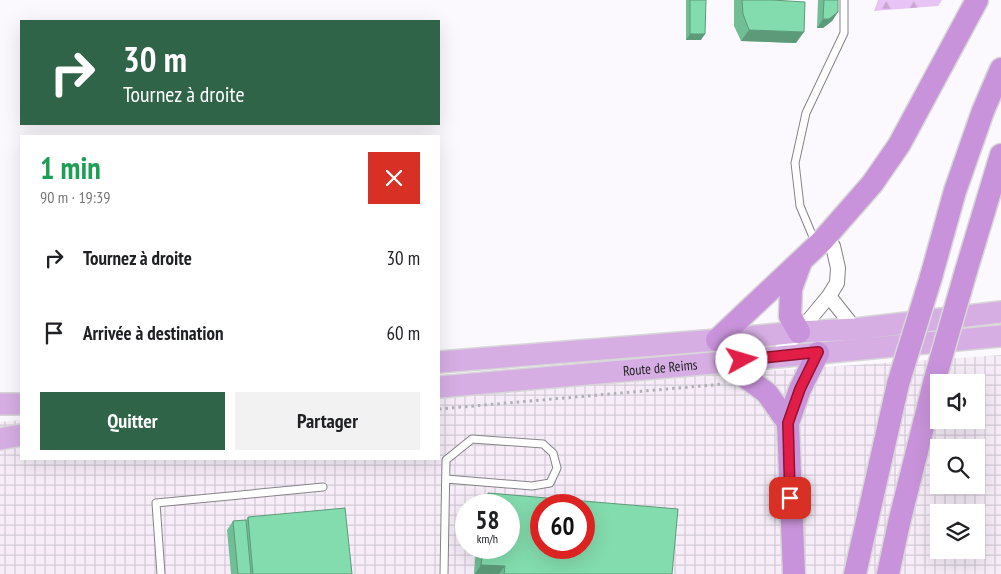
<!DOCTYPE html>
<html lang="fr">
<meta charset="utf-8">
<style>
body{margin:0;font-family:"PT Sans Narrow",sans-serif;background:#f2f2f2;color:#202124;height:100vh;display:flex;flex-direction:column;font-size:19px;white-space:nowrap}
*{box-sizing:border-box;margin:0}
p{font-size:16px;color:#757577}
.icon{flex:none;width:28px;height:28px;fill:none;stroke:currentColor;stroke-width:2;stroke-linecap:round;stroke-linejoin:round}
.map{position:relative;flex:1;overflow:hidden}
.details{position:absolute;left:20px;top:135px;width:420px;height:325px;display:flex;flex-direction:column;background:#fff;border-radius:0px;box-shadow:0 5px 20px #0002}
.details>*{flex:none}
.banner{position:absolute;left:20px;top:20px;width:420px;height:105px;border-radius:0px;box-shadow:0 5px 20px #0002;background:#2f6449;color:#fff;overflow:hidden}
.controls{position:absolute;left:930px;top:374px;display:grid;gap:10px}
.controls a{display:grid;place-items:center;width:55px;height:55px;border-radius:0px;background:#fff;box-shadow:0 5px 20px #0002;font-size:25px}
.speed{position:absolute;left:455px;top:494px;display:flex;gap:10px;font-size:25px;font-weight:700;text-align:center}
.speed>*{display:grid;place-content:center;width:65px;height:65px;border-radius:50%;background:#fff;box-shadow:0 5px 20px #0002;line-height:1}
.speed small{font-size:12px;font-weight:400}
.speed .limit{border:8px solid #d22;background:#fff;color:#111}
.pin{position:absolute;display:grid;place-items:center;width:42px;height:42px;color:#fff;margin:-21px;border-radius:10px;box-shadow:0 2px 8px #0006}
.me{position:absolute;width:55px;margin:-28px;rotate:84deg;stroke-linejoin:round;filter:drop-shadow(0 0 4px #0008)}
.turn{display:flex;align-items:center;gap:18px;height:105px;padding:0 20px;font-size:22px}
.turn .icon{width:65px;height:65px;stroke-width:2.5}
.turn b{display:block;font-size:35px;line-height:42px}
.round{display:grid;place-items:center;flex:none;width:52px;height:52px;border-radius:0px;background:#f2f2f2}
.headline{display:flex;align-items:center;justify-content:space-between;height:85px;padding:0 20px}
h1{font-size:30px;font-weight:700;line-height:38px;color:#1e9e55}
.button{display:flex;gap:10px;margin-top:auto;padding:10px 20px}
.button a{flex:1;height:58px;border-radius:0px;background:#2f6449;color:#fff;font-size:20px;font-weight:700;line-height:58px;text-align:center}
.button a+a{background:#f2f2f2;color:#202124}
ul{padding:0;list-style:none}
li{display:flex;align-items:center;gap:15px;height:75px;padding:0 20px}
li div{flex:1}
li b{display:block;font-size:19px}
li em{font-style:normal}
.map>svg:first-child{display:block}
.industrial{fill:url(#industrial-grid);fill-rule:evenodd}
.forest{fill:url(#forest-firs)}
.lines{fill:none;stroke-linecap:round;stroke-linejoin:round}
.service-casing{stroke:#868387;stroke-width:9}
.minor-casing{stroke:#868387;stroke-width:16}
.primary-casing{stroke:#d8d7d8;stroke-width:24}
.trunk-casing{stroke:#d8d7d8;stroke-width:25}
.path{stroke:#b2b0b4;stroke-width:3;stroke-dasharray:2.5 4;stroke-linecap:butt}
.service{stroke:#fff;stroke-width:7}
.minor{stroke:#fff;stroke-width:14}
.primary{stroke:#d6aee3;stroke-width:21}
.trunk{stroke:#c893da;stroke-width:22}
.trunk-bridge-casing{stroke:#d8d7d8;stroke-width:25;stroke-linecap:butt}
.trunk-bridge{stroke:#c893da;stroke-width:22}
.wall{fill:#71bd95}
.shaded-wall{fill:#5c9a79}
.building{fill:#83dcad;stroke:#5c9a79;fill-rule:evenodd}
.route-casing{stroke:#92132f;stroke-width:12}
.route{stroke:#e11d48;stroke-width:9}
.labels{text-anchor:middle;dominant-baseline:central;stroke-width:4.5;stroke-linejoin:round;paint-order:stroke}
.street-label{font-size:14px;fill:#242325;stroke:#fff}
</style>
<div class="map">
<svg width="1001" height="574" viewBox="0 0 1001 574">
<defs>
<pattern id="industrial-grid" width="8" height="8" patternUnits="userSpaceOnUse" patternTransform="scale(1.25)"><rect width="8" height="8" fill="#f6edf9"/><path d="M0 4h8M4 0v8" fill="none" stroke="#d3cbd5"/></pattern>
<pattern id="forest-firs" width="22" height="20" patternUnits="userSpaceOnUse" patternTransform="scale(1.25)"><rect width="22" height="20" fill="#e8c3f5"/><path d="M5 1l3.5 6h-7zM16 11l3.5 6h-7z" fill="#c7a7d2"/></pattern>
</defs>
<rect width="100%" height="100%" fill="#fcf9fe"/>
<!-- industrial -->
<path class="industrial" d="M1001 355V574H0V422L21 420V459H439V393ZM939 382H976V420H939ZM939 448H976V485H939ZM466 505H509V548H466ZM541 505H584V548H541ZM939 512H976V550H939Z"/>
<!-- forest -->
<path class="forest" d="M878 0H942L938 6 874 11Z"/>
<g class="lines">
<!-- service casing -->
<g class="service-casing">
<g id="service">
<path d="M819 240 813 237 800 206 795 163 806 113 844 33V0"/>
<path d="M161 574 156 503 323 487"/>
<path d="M444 574 446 460 472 439 543 444 553 453 557 468 550 483 532 486 446 479"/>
</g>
</g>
<!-- minor casing -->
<g class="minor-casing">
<g id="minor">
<path d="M829 296 855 329"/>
<path d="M775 357 799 332 829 296 837 283 838 268 833 246 822 241"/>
</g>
</g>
<!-- primary casing -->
<g class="primary-casing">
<g id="primary">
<path d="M439 362 717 340 799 332 855 329 1001 312"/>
<path id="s1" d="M439 387 725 362 1001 336"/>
<path d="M0 404H21"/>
<path d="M0 439 21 435"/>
</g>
</g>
<!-- trunk casing -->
<g class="trunk-casing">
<g id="trunk">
<path d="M966 271 1001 155"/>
<path d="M931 277 955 191 983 111 1001 69"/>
<path d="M799 332 790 316 791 289 800 264"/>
<path d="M717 340 822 241 872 184 899 145 977 0"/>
<path d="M725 362 767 393 788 423"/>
<path d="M794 574 788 423 800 389 818 353"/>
<path d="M855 574 898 384"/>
<path d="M888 574 899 523 935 379"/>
</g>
</g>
<!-- path -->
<path class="path" d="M439 409 724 384"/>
<!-- service -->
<use href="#service" class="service"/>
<!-- minor -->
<use href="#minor" class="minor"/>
<!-- primary -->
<use href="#primary" class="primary"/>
<!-- trunk -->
<use href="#trunk" class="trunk"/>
<!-- trunk-bridge casing -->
<g class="trunk-bridge-casing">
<g id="trunk-bridge">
<path d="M935 379 966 271"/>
<path d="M898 384 931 277"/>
</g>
</g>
<!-- trunk-bridge -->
<use href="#trunk-bridge" class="trunk-bridge"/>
</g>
<!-- wall -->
<g class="wall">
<path d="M686 0H706L701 40H686Z"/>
<path d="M734 0H772L796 43 741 41 734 26Z"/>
<path d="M818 0H838V12L832 21 823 28H817Z"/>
<path d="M488 493 672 574H474L476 548H509V505H480Z"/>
<path d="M248 517 352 574H231L227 530 233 521 246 520Z"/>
</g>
<!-- shaded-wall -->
<g class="shaded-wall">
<path d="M838 12 832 21 823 28H817L823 19Z"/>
<path d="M749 30 804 32 796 43 741 41Z"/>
<path d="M690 34H705L701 40H686Z"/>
<path d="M481 565 505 566 499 574H475Z"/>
</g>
<!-- building -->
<g class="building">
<path d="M690 0H706L705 34H690Z"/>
<path d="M742 0H772L805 2 804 32 749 30 743 14Z"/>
<path d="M824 0H838V12L829 19H823Z"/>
<path d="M488 493 678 509 672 574H504L505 566 481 565 483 548H509V505H487ZM541 505H584V548H541Z"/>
<path d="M345 508 352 574H253L248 517Z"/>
<path d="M246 520 251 574H238L233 521Z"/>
</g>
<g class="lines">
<!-- route casing -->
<g class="route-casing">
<path id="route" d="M742 360 818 352 800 389 788 423 790 498"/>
</g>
<!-- route -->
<use href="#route" class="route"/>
</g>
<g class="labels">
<!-- street labels -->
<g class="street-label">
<text stroke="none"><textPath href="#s1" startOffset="222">Route de Reims</textPath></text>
</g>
</g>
</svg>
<div class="controls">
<a><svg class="icon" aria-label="sound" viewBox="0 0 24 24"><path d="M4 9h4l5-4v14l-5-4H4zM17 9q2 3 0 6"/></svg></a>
<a><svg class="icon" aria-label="search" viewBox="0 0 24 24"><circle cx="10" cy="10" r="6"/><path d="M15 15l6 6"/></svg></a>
<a><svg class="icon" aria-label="layers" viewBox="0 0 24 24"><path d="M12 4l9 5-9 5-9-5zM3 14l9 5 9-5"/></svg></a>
</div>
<div class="speed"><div>58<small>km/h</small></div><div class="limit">60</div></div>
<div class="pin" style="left:790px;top:498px;background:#d93025"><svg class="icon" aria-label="arrive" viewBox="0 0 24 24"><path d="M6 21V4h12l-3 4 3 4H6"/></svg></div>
<svg class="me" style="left:742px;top:360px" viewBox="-20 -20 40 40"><circle r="19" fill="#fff"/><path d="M0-13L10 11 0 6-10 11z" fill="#e11d48"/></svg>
<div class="banner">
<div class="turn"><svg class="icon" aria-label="right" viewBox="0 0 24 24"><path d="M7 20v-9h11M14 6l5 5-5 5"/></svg><div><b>30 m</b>Tournez à droite</div></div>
</div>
<section class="details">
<div class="headline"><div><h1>1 min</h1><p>90 m · 19:39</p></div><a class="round" style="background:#d93025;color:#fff"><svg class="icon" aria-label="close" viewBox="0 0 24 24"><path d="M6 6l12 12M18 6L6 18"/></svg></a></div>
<ul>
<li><svg class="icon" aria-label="right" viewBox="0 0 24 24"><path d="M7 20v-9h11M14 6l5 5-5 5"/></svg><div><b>Tournez à droite</b></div><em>30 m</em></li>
<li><svg class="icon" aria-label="arrive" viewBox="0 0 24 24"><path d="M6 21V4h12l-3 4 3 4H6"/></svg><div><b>Arrivée à destination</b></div><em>60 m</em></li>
</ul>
<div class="button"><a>Quitter</a><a>Partager</a></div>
</section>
</div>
